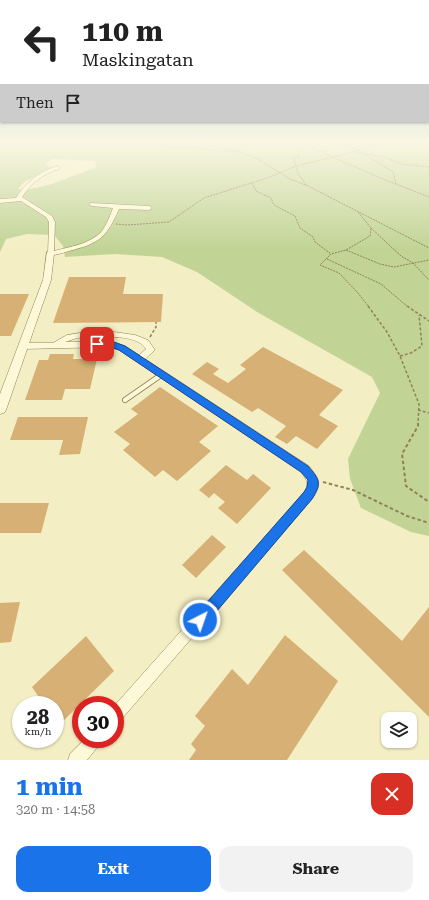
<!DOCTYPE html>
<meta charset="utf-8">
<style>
body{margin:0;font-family:"Roboto Serif",serif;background:#f2f2f2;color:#222;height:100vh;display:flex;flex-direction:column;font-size:15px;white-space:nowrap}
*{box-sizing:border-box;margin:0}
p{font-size:13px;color:#767676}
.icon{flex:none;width:22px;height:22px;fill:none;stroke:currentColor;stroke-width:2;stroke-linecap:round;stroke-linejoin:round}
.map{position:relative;height:760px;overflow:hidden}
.side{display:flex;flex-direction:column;background:#fff;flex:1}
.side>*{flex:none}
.hud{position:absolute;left:0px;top:0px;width:429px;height:122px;box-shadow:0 1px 3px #0004;background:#fff;color:#222;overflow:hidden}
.tools{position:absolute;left:381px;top:712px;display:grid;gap:8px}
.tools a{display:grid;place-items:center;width:36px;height:36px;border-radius:8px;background:#fff;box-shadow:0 1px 3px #0004;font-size:20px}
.speed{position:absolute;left:12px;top:696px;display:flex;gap:8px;font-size:20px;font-weight:700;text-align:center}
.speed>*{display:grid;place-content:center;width:52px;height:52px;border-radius:50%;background:#fff;box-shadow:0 1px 3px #0004;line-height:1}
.speed small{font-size:10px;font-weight:400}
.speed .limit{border:6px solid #d22;background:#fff;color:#111}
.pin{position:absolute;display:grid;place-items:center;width:34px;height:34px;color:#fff;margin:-17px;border-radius:8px;box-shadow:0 2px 6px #0006}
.me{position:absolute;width:44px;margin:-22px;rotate:41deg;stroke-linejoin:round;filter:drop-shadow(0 0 3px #0008)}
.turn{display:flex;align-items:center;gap:14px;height:84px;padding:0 16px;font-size:18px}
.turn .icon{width:52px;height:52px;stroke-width:2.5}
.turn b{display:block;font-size:28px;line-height:34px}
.then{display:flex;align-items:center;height:38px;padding:0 16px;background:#0003;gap:8px;font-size:15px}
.round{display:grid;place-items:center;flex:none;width:42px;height:42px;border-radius:12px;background:#f2f2f2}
.summary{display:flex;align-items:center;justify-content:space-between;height:68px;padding:0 16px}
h1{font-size:24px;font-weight:700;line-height:30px;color:#1a73e8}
.cta{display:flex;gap:8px;margin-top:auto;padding:8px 16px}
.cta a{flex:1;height:46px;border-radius:12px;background:#1a73e8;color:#fff;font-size:16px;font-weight:700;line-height:46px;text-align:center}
.cta a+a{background:#f2f2f2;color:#222}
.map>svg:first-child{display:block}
.green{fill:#c1d496;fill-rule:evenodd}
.building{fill:#d6b075}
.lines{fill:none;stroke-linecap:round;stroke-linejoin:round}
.service-casing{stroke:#918157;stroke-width:6}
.minor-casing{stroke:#918157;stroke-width:1}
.tertiary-casing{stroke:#918157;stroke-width:1}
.path-far2{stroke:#918157;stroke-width:1;stroke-dasharray:2 1;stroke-linecap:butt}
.path-far1{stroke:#918157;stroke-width:1.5;stroke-dasharray:3 2;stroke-linecap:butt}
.path{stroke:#918157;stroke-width:2;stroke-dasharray:3.5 2.5;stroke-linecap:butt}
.service{stroke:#fdf9d8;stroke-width:4.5}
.minor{fill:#fdf9d8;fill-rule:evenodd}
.tertiary{fill:#fdf9d8;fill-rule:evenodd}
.route{fill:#1a73e8;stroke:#114b97}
</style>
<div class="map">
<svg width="429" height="760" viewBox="0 0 429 760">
<rect width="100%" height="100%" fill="#f4eec4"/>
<!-- green -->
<path class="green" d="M0 143H429V536L411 532 361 508 350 479 348 459 380 393 372 377 257 312 197 272 162 257 115 254 65 257 63 246 54 235 27 234 6 239 0 252ZM52 159 95 161 96 168C70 175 45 191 18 189L24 182 51 168 45 164Z"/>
<!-- building -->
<g class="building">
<path d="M69 277H126L123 294H163L161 322 53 323Z"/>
<path d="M0 294H29L11 336H0Z"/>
<path d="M263 347 343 390 319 415 338 426 317 449 296 436 287 444 275 437 286 426 258 408 252 412 192 374 207 362 219 369 213 374 228 383 246 369 240 365Z"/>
<path d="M50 354H74L73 359H97L90 389H65L62 400H25L39 360H48Z"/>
<path d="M160 387 218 426 199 442 211 451 177 481 163 470 155 477 123 450 130 444 114 432 138 414 131 409Z"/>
<path d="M18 417H88L80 454 59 455 63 440H10Z"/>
<path d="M226 465 247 480 253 474 271 488 237 524 218 508 225 502 214 493 209 498 199 490Z"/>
<path d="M0 503H49L41 533H0Z"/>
<path d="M212 535 226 547 196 578 182 565Z"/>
<path d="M304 550 402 641 429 607V717L282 570Z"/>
<path d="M20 602 11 642 0 643V603Z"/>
<path d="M285 635 338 681 287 760H189L196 750 191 744 205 726 195 716 232 669 248 685Z"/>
<path d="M86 636 114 671 58 726 55 721V705H44L32 687Z"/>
</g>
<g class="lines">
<!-- service casing -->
<g class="service-casing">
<path id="service" d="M125 400 161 375"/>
</g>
<!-- minor casing -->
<g class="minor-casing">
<g id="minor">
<path d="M57 166 59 167V169C43 174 31 183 22 197L52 216 55 222 54 251C69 247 91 244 102 231 107 224 110 216 113 208L92 206 90 205V203L149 206 152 208 149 210 119 209C106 238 100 243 69 251 62 253 54 256 48 255L49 222 46 217 21 201 0 203V199L16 198C26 182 39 172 57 166Z"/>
<path d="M87 332H114L135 335 148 340 155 350 145 359 309 466C320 480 322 484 312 499L120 721 115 723V705L304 493C310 484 307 480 301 472L119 350 110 347 23 349 19 346 23 343H53L67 335ZM95 337C110 337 138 335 146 349L139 355 125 346 111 341 65 342 77 338Z"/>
<path d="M85 739H103L100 744 87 760H68L70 754Z"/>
</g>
</g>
<!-- tertiary casing -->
<g class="tertiary-casing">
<path id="tertiary" d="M47 252H53L54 254 51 280 6 410 4 413 0 414V394L43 280Z"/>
</g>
<!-- path-far2 -->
<g class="path-far2">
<path d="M154 143 174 148H185"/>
<path d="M178 143 185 148 239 152 256 158 290 179 308 186 429 248"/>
<path d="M199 143 238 151"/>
<path d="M301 143 378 177 429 197"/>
<path d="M304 143 298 151 299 156 294 159 298 173 306 185"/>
<path d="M342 143 358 150 393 172 396 184"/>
<path d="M237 150 245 143"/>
<path d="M355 152 384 157 401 164 429 167"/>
<path d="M252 183 256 191 271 198 274 205 295 216 300 228 313 237 315 242 331 254"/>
<path d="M358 212 371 228 370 236 346 250 331 254 320 265 339 273 358 293 369 307"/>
<path d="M116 224 127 225 169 222 204 198 270 177 296 166 346 154 382 143"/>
<path d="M371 228 401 256 413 263 429 280"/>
<path d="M346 250 380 264 394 267 429 260"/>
<path d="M327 259 381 284 408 307"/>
</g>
<!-- path-far1 -->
<g class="path-far1">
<path d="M368 306 387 332 400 356 419 404 418 424"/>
<path d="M407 306 429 321"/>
<path d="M150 337 156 327V322"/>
<path d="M400 356 411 353 422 346 419 315"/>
<path d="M418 410 429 413"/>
</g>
<!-- path -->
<g class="path">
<path d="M418 423V426L402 454 406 486 429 502"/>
<path d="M323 482 353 490 407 516 429 523"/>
</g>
<!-- service -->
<use href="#service" class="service"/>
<!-- minor -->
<use href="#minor" class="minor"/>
<!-- tertiary -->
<use href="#tertiary" class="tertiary"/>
</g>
<!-- sky -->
<linearGradient id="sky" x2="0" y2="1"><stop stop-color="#8dbbd9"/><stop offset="0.57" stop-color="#faf7e4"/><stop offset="1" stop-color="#faf7e4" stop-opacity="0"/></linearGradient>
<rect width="429" height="249" fill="url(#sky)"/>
<!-- route -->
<path class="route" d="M111 341 125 346 308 466C320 480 322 483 312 499L205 625 200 627 196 625 194 620 196 615 304 492 307 487 308 480 301 472 119 350 110 347H97L93 344 97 341Z"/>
</svg>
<div class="tools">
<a><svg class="icon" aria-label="layers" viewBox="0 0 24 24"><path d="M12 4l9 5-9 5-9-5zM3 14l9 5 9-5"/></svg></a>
</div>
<div class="speed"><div>28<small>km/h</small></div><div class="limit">30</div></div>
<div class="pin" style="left:97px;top:344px;background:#d93025"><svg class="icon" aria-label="arrive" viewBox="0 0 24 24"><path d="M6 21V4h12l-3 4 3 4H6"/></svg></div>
<svg class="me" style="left:200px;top:620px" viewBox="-20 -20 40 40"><circle r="17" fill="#1a73e8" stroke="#fff" stroke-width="3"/><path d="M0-11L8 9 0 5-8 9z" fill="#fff"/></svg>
<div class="hud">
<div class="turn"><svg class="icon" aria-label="left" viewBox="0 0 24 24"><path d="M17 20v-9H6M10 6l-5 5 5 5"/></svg><div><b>110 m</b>Maskingatan</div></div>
<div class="then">Then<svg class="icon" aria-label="arrive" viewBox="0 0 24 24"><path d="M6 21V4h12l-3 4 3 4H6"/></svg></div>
</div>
</div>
<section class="side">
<div class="summary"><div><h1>1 min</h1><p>320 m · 14:58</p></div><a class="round" style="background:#d93025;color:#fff"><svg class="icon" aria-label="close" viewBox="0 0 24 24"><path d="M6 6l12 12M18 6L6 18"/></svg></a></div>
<div class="cta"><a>Exit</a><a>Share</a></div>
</section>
